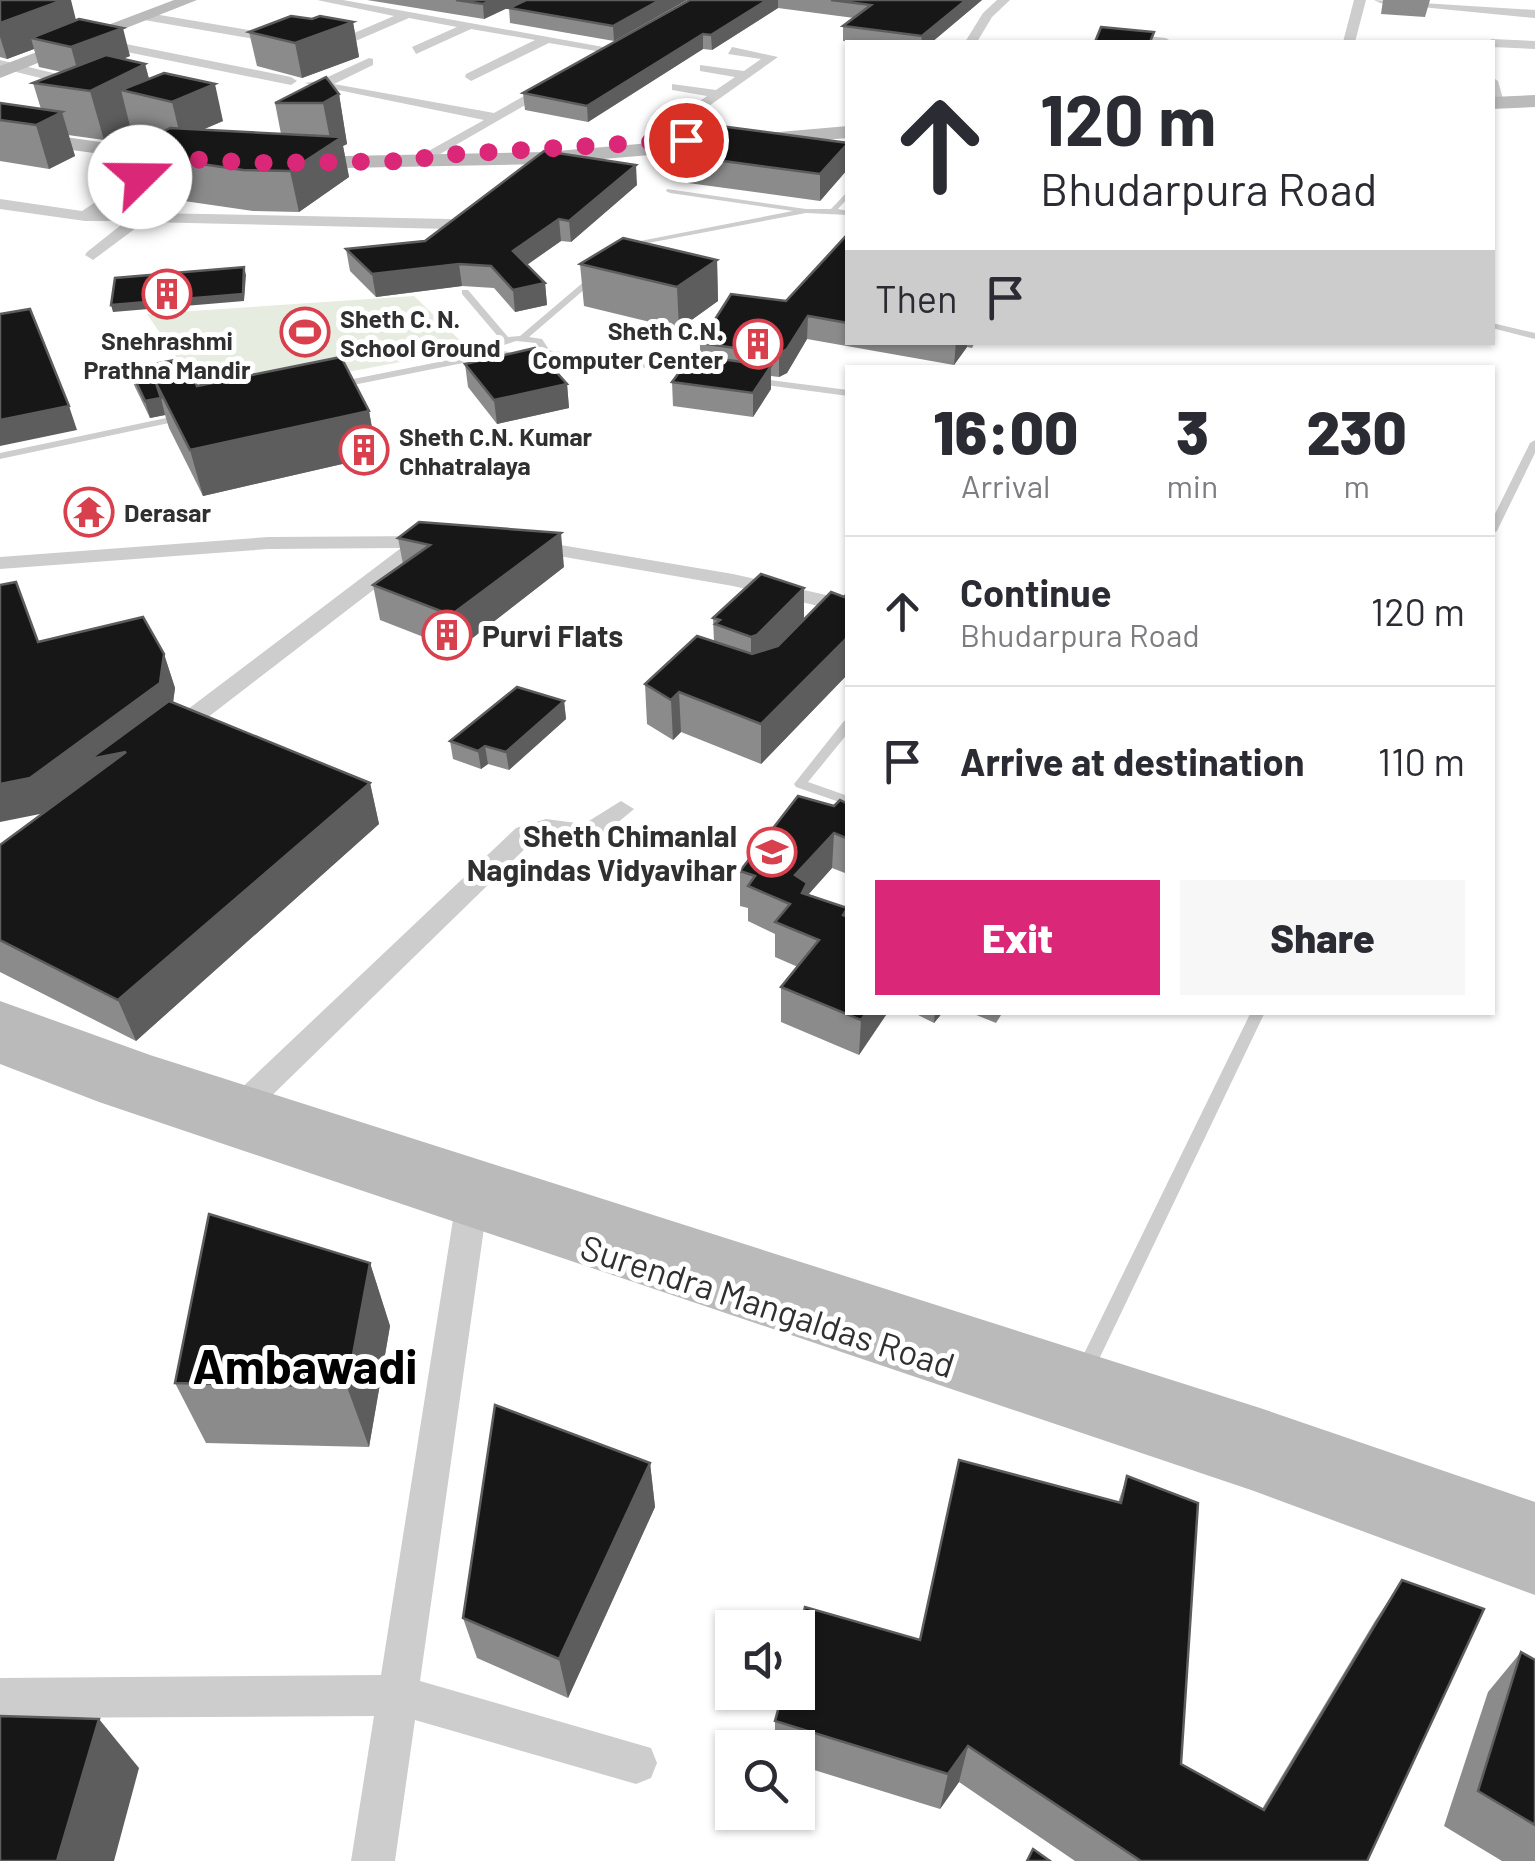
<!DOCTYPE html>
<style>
body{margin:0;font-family:Barlow,sans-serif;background:#f7f7f7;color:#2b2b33;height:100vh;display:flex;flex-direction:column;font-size:38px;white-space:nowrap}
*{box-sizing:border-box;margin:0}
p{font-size:32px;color:#7c7c81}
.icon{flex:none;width:55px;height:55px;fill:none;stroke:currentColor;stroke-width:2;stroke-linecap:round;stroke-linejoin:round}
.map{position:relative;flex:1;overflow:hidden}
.details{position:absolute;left:845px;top:365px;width:650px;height:650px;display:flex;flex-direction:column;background:#fff;border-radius:0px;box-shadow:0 2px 8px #0004}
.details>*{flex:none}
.hud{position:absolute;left:845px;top:40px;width:650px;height:305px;border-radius:0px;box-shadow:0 2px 8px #0004;background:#fff;color:#2b2b33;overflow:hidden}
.buttons{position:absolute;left:715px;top:1610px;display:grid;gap:20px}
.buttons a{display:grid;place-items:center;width:100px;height:100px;border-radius:0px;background:#fff;box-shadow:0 2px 8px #0004;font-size:50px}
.pin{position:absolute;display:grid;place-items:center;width:85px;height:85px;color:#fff;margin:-42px;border:5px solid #fff;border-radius:50%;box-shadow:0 2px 10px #0007}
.me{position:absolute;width:110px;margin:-55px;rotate:68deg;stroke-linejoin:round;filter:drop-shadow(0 0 8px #0008)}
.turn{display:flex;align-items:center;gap:35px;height:210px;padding:0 30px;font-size:45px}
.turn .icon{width:130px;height:130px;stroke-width:2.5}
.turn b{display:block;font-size:70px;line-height:85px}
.then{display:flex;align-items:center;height:95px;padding:0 30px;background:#0003;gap:20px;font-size:38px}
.eta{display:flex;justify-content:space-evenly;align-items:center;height:170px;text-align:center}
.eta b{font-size:60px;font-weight:800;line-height:70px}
.button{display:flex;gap:20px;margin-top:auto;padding:20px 30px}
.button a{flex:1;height:115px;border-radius:0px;background:#db2777;color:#fff;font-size:40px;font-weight:800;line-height:115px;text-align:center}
.button a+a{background:#f7f7f7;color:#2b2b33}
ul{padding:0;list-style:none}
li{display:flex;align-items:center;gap:30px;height:150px;padding:0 30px;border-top:2px solid #e1e1e2}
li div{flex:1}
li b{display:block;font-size:38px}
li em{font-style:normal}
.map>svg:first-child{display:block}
.green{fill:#e6ecdf}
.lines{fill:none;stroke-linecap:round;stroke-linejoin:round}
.lane{fill:#cdcdcd;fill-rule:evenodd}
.street{fill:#cdcdcd;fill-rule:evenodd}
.secondary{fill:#bababa;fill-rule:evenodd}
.wall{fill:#8b8b8b}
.shaded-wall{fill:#5d5d5d}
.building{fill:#171717;stroke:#5d5d5d;stroke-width:2.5}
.route{stroke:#db2777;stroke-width:18;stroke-dasharray:0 32.4}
.labels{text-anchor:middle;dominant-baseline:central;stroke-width:10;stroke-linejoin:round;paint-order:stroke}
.far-poi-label{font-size:25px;font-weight:bold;fill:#303030;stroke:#fff;text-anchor:start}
.poi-label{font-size:30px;font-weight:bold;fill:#303030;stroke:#fff;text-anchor:start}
.near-street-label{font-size:35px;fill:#303030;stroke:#fff}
.near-district-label{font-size:48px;font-weight:bold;fill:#000;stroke:#fff}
</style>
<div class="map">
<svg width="1535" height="1861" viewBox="0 0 1535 1861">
<rect width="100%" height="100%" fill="#fff"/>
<!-- green -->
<path class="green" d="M414 296 469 349 205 399 147 314Z"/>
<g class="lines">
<!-- lane -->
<g class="lane">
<path d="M667 189 806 209H831L848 191V198L838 209 848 211V215L806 213 627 247 626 245 630 243 793 211 670 193 666 191Z"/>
<path d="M593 274 600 276 529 337 542 339 548 348 546 350 698 370 702 373 701 375 539 354 526 361 498 356 338 388 333 385 338 382 494 351 496 343 501 340 462 294V290H468L508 337 520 336ZM516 341 536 343 539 347 525 355 503 351 504 345Z"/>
<path d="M1492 323 1535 333V339L1492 328Z"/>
<path d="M754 378 848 390V396L751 383 749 381Z"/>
<path d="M185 414 188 415V419L0 459V453Z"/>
<path d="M1535 440V453L1497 531 1492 534V520L1530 443Z"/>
<path d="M848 720V733L808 782 848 796V805L796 787 794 784 844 721Z"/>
<path d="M1251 1012H1265L1090 1378 1084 1380 1078 1378 1075 1372 1078 1366Z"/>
</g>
<!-- street -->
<g class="street">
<path d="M317 0H343L620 50 614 54 549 43 471 81 465 77 466 74 535 40 471 29 416 54 412 47 457 27 409 18 337 49 333 42 394 16Z"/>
<path d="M997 0H1010L992 17 977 42H965L983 13Z"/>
<path d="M1354 0H1366L1355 42H1343Z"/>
<path d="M1374 0 1535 10V18L1380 3Z"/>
<path d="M148 13 284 36 290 40 284 44 144 20Z"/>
<path d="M1118 33 1166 38 1172 42 1114 40Z"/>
<path d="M91 37 291 77 297 81 291 85 87 44Z"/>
<path d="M1492 39 1535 41V49L1492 47V42H1486Z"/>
<path d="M732 47 778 57 654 145 651 151H641L642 140 707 96 672 90V84L716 90 735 77 700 71V65L744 71 761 59 728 54Z"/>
<path d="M369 58 373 59V65L334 84 494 113 549 82 560 85 421 165 414 161 416 158 484 120 304 83 319 81Z"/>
<path d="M0 60 90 82 91 85 85 89 0 68Z"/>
<path d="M1492 77 1498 81 1505 106 1493 103Z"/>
<path d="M162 158 167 159V165L101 212 450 219 458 224 450 229 144 222 93 260 85 255 87 252 126 221H85L0 209V199L82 211Z"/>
<path d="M432 536 442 542 439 546 428 548 177 741 168 744 156 736 159 731 401 548 268 549 0 569V557L268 537Z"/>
<path d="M525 539 733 574 848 600V613L733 586 518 549 515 545 518 541Z"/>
<path d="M621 801 634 809 598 839 546 837 534 840 256 1111 245 1115 234 1111 230 1103 234 1095 516 828 546 819 584 824Z"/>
<path d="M471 1194 482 1198 487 1207 420 1681 651 1748 657 1763 651 1778 636 1784 415 1720 395 1861H351L374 1716 0 1718V1678L381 1675 455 1207 460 1198Z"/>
</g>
<!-- secondary -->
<g class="secondary">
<path d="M174 0H197L0 78V66Z"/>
<path d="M1535 95V107L1492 109V97Z"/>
<path d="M848 126V138L545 164 293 169 283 163 293 157 545 152Z"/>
<path d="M0 128 180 153 190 159 180 165 0 140Z"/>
<path d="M0 1001 150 1055 1260 1408 1535 1502V1595L1254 1491 99 1102 0 1064Z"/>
</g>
</g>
<!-- wall -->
<g class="wall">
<path d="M0 0 76 21 130 56 123 59 145 64 149 79 223 121 202 130 281 134 275 103 339 94 347 144 343 146 349 177 299 212 253 211 136 194 125 153 160 134 130 126 104 140 68 135 75 156 49 169 0 161V103L41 109 33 83 62 72 39 67 34 49 7 59 0 57Z"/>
<path d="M367 0H524L484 19Z"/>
<path d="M687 0 614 41 510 23 509 8Z"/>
<path d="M690 0H982L932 42H854L843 41V26L854 18 778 8 712 50 703 49 588 122 525 110 523 93Z"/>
<path d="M1383 0H1430L1425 17 1381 14Z"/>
<path d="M312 19 353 22 359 57 302 78 257 66 249 32Z"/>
<path d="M687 156 847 170 820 201 688 183Z"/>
<path d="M637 185 571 242 561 241 527 265 545 283 547 305 515 312 494 288 462 286 376 297 350 271 346 249 425 241Z"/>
<path d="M848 238V342H975L972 348 967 347 954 365 807 339 787 373 779 377 771 376V389L753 417 673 406 672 382 700 356V343L786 301Z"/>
<path d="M717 260 718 301 679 329 584 306 580 264Z"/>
<path d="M465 364 567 384 569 408 497 424 468 387Z"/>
<path d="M130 369 185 378 197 386 369 411 377 456 203 496 169 428 165 415 150 418 134 385Z"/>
<path d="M398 538 564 567 457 650 380 620 373 585 403 564Z"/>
<path d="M804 588V620L848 593V674L761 764 681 732 673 740 647 724 645 684 714 642 713 618Z"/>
<path d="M39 642 164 654 175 688 173 703 370 783 379 824 136 1041 0 972V845L44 813Z"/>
<path d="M564 701 566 719 509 770 488 764 481 769 453 759 450 741Z"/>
<path d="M848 804V870L845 873 832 868 808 895 847 908 848 1012H888L859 1055 781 1022V987L798 967 775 957V934L748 921V908L740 906V871L834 806Z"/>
<path d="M912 1012H943L934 1023Z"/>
<path d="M969 1012H1003L996 1023Z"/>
<path d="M370 1263 390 1326 369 1447 206 1443 175 1383Z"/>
<path d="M650 1463 655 1507 568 1698 477 1658 463 1618Z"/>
<path d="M1127 1476 1181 1764 1262 1809 1375 1621 1402 1580 1367 1861H1075L959 1782 940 1809 798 1765V1748H775V1721L920 1640 1118 1503Z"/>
<path d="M1521 1652 1535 1660V1861H1502L1444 1826 1488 1692Z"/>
</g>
<!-- shaded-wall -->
<g class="shaded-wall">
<path d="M63 0H71L79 32 31 38 34 49 7 59 0 37V23Z"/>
<path d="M492 0H524L484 19 483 4Z"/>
<path d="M660 0H687L614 41 613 26Z"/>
<path d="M767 0H778V8L712 50 711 35Z"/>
<path d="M966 0H982L932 42H921L922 36Z"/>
<path d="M353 22 359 57 302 78 295 43Z"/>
<path d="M123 28 130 56 79 76 71 47Z"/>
<path d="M703 34V49L588 122 587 106Z"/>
<path d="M145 64 154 98 121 90 130 126 104 140 90 91Z"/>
<path d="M215 84 223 121 181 139 172 102Z"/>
<path d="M339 94 347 144 343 146 349 177 299 212 290 171 331 144 323 103Z"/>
<path d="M62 112 75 156 49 169 36 125Z"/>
<path d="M848 143 847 170 820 201V174Z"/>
<path d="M636 165 637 185 571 242 569 221Z"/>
<path d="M559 219 561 241 515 273 513 251Z"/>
<path d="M717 260 718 301 679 329 677 287Z"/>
<path d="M459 264 462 286 376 297 372 274Z"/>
<path d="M244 267 246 275 244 301 113 312 111 305Z"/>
<path d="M545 283 547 305 515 312 513 290Z"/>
<path d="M808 316 807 339 787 373 779 377V354Z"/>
<path d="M956 342H967V347L954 365Z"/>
<path d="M771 366V389L753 417V393Z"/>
<path d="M567 384 569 408 497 424 494 400Z"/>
<path d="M161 398 165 415 150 418 145 401Z"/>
<path d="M69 406 77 430 0 446V420Z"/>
<path d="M369 411 377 456 203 496 190 450Z"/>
<path d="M561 533 564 567 457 650 451 615Z"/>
<path d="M804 588V622L751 671V637Z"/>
<path d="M848 637V674L761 764V724Z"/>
<path d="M164 654 175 688 171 717 45 813 0 822V784Z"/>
<path d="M679 692 681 732 673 740 671 700Z"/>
<path d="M564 701 566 719 509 770 506 752Z"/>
<path d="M485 746 488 764 481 769 478 751Z"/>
<path d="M370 783 379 824 136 1041 118 1000Z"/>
<path d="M834 833 832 868 806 897V918L795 875Z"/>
<path d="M848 836V870L845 873 846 838Z"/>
<path d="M867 1012H888L859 1055 861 1020Z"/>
<path d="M935 1012H943L934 1023Z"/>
<path d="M370 1263 390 1326 369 1447 347 1387Z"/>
<path d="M650 1463 655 1507 568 1698 559 1659Z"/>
<path d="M99 1719 139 1768 114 1861H57Z"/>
<path d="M968 1746 959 1782 940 1809 948 1774Z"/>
</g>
<!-- building -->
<g class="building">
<path d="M0 0H63L0 23Z"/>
<path d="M456 0H492L483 4Z"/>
<path d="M526 0H660L613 26 509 8Z"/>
<path d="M690 0H767L711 35 703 34 587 106 523 93Z"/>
<path d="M831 0H966L922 36 843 26 871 5Z"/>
<path d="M291 16 312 19 320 16 353 22 295 43 249 32Z"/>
<path d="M79 19 123 28 71 47 31 38Z"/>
<path d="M1101 27 1154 32 1150 42H1095Z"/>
<path d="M106 55 145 64 90 91 33 83Z"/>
<path d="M164 73 215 84 172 102 121 90Z"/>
<path d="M326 77 339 94 323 103H275Z"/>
<path d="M0 103 62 112 36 125 0 120Z"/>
<path d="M720 126 848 143 820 174 687 156Z"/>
<path d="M170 128 342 137 290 171 243 170 125 153Z"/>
<path d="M544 151 636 165 569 221 559 219 513 251 545 283 513 290 491 266 459 264 372 274 346 249 425 241Z"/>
<path d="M845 237 848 238V323L808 316 787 349 779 354 700 343 731 294 786 301Z"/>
<path d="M623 238 717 260 677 287 580 264Z"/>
<path d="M244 267 243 294 111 305 115 278Z"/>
<path d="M30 309 69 406 0 420V314Z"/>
<path d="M535 348 567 384 494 400 465 364Z"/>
<path d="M692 355 771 366 753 393 672 382Z"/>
<path d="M341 357 369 411 190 450 156 383 192 376 197 386Z"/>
<path d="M175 360 185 378 156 383 161 398 145 401 130 369Z"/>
<path d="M419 522 561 533 451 615 373 585 430 545 398 538Z"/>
<path d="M761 574 804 588 757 635 751 637 715 624 720 620 713 618Z"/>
<path d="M16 582 38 642 143 617 164 654 160 683 30 778 0 784V585Z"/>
<path d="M831 592 844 597 848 593V637L761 724 679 692 671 700 645 684 697 636 752 654 778 646Z"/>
<path d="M517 687 564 701 506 752 485 746 478 751 450 741Z"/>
<path d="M169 701 370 783 118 1000 0 940V845L126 752 90 759Z"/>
<path d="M798 796 834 806 840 800 848 804V836L846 838 834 833 795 875 807 883 802 893 847 908 843 915 848 917V1012H867L861 1020 781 987 819 940 775 922 790 904 748 886 755 876 740 871Z"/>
<path d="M209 1214 370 1263 347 1387 175 1383Z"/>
<path d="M495 1405 650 1463 559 1659 463 1618Z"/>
<path d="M959 1460 1121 1503 1127 1476 1198 1503 1181 1764 1264 1810 1402 1580 1484 1609 1367 1861H1141L968 1746 948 1774 775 1721 783 1692H798V1637L805 1607 920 1640Z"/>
<path d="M1521 1652 1535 1660V1825L1478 1791Z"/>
<path d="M0 1716 99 1719 57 1861H0Z"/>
<path d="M1033 1849 1050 1861H1027Z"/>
</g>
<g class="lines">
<!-- route -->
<path class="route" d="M140 177 168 158 257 163 421 161 427 156 686 140"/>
</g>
<!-- icons -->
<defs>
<g id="building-ring" transform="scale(2.5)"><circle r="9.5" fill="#fff" stroke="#d9404d" stroke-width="1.5"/><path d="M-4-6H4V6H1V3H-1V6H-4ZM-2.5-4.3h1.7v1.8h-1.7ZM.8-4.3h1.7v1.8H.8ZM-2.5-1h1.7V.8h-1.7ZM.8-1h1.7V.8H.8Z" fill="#d9404d"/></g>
<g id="stadium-ring" transform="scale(2.5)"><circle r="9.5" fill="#fff" stroke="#d9404d" stroke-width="1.5"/><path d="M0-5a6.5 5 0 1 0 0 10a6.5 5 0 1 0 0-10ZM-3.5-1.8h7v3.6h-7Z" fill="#d9404d"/></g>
<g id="temple-ring" transform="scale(2.5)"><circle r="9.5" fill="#fff" stroke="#d9404d" stroke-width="1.5"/><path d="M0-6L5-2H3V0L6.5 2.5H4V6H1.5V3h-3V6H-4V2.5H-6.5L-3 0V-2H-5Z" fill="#d9404d"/></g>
<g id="school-ring" transform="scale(2.5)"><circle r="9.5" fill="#fff" stroke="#d9404d" stroke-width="1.5"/><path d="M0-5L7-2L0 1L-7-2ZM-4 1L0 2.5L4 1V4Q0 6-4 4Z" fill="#d9404d"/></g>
</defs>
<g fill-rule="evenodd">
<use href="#building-ring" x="167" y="294"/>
<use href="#stadium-ring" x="305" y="332"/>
<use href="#building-ring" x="758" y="344"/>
<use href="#building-ring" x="364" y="450"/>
<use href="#temple-ring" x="89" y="512"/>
<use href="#building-ring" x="447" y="635"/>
<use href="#school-ring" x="772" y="852"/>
</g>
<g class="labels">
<!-- far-poi labels -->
<g class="far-poi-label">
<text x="340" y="318">Sheth C. N.<tspan x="340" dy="29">School Ground</tspan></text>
<text x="723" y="330" text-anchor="end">Sheth C.N.<tspan x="723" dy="29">Computer Center</tspan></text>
<text x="167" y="340" text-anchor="middle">Snehrashmi<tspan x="167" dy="29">Prathna Mandir</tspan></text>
<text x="399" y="436">Sheth C.N. Kumar<tspan x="399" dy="29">Chhatralaya</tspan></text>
<text x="124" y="512">Derasar</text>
</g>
<!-- poi labels -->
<g class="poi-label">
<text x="482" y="635">Purvi Flats</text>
<text x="737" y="835" text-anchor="end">Sheth Chimanlal<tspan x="737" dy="34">Nagindas Vidyavihar</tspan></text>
</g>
<!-- near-street labels -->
<g class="near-street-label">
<text transform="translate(768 1305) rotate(18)">Surendra Mangaldas Road</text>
</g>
<!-- near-district labels -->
<g class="near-district-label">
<text x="305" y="1365">Ambawadi</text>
</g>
</g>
</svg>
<div class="buttons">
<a><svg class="icon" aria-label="sound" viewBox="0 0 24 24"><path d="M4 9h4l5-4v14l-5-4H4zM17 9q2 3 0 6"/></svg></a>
<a><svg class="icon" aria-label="search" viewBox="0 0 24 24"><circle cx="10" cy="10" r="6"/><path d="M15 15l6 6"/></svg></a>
</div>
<div class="pin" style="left:686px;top:140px;background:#d93025"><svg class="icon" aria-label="arrive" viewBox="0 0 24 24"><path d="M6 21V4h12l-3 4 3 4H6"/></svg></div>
<svg class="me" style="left:140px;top:177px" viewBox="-20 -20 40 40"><circle r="19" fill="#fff"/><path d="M0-13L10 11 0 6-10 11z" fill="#db2777"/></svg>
<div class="hud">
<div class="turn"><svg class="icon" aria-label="ahead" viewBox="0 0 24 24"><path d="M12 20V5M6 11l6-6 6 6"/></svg><div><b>120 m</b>Bhudarpura Road</div></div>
<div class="then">Then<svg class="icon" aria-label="arrive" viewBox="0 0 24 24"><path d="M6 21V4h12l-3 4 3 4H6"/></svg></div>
</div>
<section class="details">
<div class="eta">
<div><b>16:00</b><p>Arrival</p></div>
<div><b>3</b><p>min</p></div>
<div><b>230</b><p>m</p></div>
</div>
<ul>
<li><svg class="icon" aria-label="ahead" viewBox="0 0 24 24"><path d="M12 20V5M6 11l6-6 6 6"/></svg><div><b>Continue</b><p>Bhudarpura Road</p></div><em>120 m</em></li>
<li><svg class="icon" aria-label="arrive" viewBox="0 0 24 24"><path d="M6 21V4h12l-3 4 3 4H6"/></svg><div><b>Arrive at destination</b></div><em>110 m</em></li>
</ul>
<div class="button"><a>Exit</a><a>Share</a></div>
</section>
</div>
